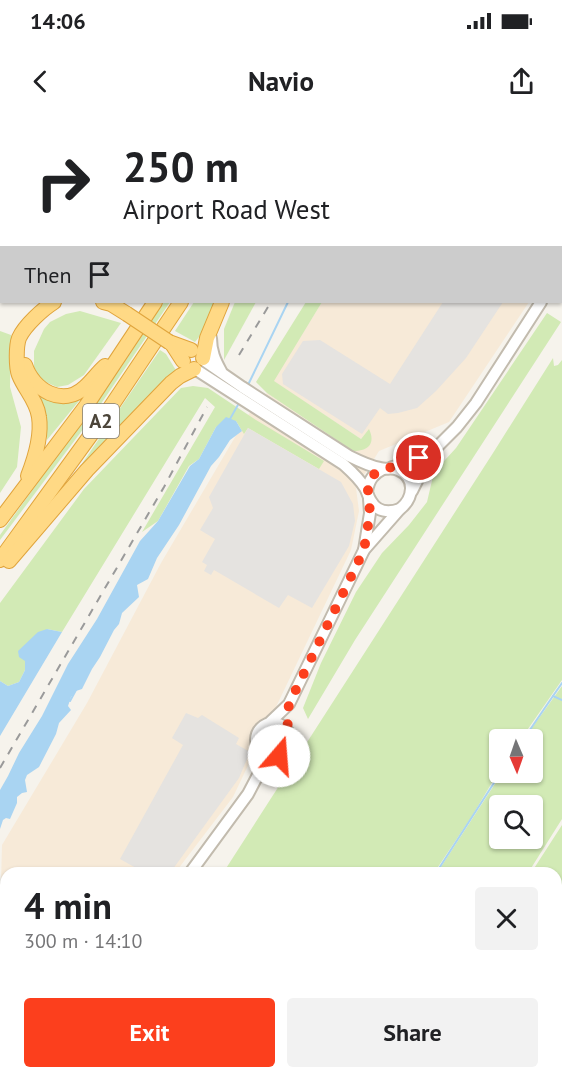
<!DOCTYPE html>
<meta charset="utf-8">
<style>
body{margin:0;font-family:"PT Sans",sans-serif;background:#f2f2f2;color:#202124;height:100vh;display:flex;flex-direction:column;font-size:22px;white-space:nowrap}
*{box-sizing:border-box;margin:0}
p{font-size:20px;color:#757577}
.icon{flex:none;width:33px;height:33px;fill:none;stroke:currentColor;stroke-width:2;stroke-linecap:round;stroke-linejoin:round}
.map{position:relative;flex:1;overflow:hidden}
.drawer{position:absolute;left:0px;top:747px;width:562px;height:212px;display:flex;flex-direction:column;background:#fff;border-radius:18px 18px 0 0;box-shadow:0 2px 4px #0004}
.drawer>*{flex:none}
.guide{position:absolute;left:0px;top:0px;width:562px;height:183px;box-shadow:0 2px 4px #0004;background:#fff;color:#202124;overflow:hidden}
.needle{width:39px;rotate:178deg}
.controls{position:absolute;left:489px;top:609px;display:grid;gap:12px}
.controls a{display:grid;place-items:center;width:54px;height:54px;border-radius:6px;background:#fff;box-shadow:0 2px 4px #0004;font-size:30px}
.pin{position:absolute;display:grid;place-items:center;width:51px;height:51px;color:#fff;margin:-26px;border:3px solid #fff;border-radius:50%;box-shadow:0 2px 6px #0007}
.me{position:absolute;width:66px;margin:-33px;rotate:18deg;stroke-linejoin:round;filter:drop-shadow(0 0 4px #0008)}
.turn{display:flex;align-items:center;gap:21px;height:126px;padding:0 24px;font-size:27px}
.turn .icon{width:78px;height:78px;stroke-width:2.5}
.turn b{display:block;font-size:42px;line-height:51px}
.then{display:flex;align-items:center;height:57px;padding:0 24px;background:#0003;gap:12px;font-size:22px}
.round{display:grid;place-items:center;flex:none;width:63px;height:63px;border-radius:6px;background:#f2f2f2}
.head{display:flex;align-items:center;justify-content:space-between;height:102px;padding:0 24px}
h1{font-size:36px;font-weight:700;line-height:45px}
.primary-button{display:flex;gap:12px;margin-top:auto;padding:12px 24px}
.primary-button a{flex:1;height:69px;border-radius:6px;background:#fc3f1d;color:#fff;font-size:24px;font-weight:700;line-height:69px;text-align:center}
.primary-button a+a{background:#f2f2f2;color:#202124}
.status{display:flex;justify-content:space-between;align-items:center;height:42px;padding:0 30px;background:#fff;direction:ltr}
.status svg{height:16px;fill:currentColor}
header{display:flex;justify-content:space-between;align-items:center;height:78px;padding:0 24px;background:#fff;font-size:27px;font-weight:700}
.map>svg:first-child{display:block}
.commercial{fill:#f7ead8}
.green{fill:#d2eab5;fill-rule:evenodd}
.parking{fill:#e5e3e0}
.water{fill:#a9d4f2}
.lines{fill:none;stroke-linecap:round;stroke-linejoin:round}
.stream{stroke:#a9d4f2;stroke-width:2}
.tertiary-casing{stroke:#c2bbae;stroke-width:14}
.trunk-casing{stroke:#e0a43c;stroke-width:16}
.tertiary{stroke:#fff;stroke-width:10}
.trunk{stroke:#ffd985;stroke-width:14}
.rail{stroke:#9a9a9a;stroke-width:2;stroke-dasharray:8 8;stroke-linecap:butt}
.trunk-bridge-casing{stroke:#e0a43c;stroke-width:16;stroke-linecap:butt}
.trunk-bridge{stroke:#ffd985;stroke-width:14}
.route{stroke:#fc3f1d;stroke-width:10;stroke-dasharray:0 18}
.labels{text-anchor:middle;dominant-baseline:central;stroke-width:4.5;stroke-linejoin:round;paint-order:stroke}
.shield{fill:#fff;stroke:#817c74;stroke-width:1.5}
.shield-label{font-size:20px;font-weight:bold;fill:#4b4439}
</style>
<div class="status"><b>14:06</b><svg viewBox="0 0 49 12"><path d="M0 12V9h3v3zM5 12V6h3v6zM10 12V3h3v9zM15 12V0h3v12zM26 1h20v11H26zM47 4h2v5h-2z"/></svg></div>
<header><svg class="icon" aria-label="back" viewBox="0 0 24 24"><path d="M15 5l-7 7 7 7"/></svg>Navio<svg class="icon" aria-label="share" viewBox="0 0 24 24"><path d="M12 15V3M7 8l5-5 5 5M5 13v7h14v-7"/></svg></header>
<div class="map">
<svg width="562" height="958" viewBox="0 0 562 958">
<rect width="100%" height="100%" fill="#f6f3ec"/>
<!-- commercial -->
<g class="commercial">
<path d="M433 0H562L561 133V2H432Z"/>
<path d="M322 182H529L449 302 379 331 356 368 359 391 351 430 233 677 175 753H6V833L1 763 2 725 87 583 161 443 248 295 267 273 353 331 369 309 361 319 273 261Z"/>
</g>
<!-- green -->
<g class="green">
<path d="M0 78 2 79 1 175 0 174Z"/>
<path d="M164 182H170L90 300 0 420V415L122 246Z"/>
<path d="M194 182H216L199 217 195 222 175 211Z"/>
<path d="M235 182H256L224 240V209Z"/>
<path d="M306 182H322L274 261 361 319 369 309C376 324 368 331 353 331L267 273 256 262Z"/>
<path d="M80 191 121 203 84 255 68 265 57 267 41 260 34 247V231L44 209 50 202 66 194Z"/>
<path d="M547 193 561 202 355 520 308 599 303 588 321 543 356 472 382 433 409 405 427 382 434 352 456 328Z"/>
<path d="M0 211 11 215 10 267 21 307 17 347 0 373Z"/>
<path d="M160 230 166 234 177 252 68 364Z"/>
<path d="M553 238 554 246 558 245 562 240V560L521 619 500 620 499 651 472 696 434 753H223L493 333Z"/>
<path d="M28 265 40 277 61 283 83 276 47 320 46 304Z"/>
<path d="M193 266 208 268 256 300 324 341 319 349 248 308 244 314 236 301 216 307 199 339 189 346 158 401 142 412 215 287 205 278 62 512 47 509 25 541V550L19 562 8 566 0 561V483L84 369 181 268Z"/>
<path d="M562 566V699L528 753H437L502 653 532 652V620L524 619ZM500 686H532V718H500Z"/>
<path d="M273 609H276L282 613 279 622 275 631C270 632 268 630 265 627V623Z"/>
<path d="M562 705V958H489L480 953 556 952V753H531Z"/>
<path d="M469 953 478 958H79V953Z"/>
</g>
<!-- parking -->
<g class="parking">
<path d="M443 182H503L466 238 436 271 417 288 398 293 388 294 380 288 362 314 283 264 282 254 303 221 320 220 390 264Z"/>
<path d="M248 308 341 362 353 384 355 401 349 426 312 488 288 475 279 488 214 450 211 455 204 451 207 445 202 442 215 419 200 410 213 388 209 377Z"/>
<path d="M186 593 198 598 202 595 239 618 236 624 250 632 239 658 170 753 165 750 163 753H145L120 739 183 625 172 618Z"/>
<path d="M16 953H46L47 958H16Z"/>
</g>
<!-- water -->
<g class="water">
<path d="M226 297 236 301 242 311 230 320 219 337 211 346 179 405 157 438 148 459 137 465 139 477 122 493 119 504 114 510 100 537 92 549 82 569 76 571 71 577 68 586 71 590 59 603 56 614 39 647 27 655 25 660 27 672 22 673 17 677V683L10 699 6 698 3 700 0 709V670L8 656 19 633 42 596 68 544 97 499 140 421 158 401 190 346 199 339 216 307Z"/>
<path d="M47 509 62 512 0 616V561L8 566 19 562 25 550V541L19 537 18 531 38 512Z"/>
<path d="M0 873 4 883 6 906 2 913 7 958H0Z"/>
</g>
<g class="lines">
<!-- stream -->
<g class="stream">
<path d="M394 2V0"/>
<path d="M247 267 288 182"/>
<path d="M230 299 239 283"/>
<path d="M562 563 553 576 562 580"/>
<path d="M70 581 76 570"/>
<path d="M523 620 553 576"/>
<path d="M436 753 501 652"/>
<path d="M294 958 298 952"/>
</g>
<!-- tertiary casing -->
<g class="tertiary-casing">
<g id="tertiary">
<path d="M561 151 562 149"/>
<path d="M211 218C211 231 215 240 221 251"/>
<path d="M203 240 242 267 349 336C359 341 369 346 380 348 386 350 392 347 398 350 417 358 413 379 400 389L364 430 289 584 269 603"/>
<path d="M195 249 343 344C352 352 359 358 365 368 368 373 368 377 371 381 377 392 389 393 400 389"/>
<path d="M392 347 406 344 431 333"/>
<path d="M367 371C369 360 373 354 383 349"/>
<path d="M412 371 431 333 457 307 476 283 541 182"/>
<path d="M364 430 370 393 369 379"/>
<circle cx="273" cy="620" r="17"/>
<path d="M190 753 248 674 259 653 274 637"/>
<path d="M58 952 59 958"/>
</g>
</g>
<!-- trunk casing -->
<g class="trunk-casing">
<g id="trunk">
<path d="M260 2 261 0"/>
<path d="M286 2 287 0"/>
<path d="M308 2V0"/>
<path d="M103 182 111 184 127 194"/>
<path d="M169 222 191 230"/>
<path d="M172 224 183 241"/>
<path d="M203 238 207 218 222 182"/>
<path d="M25 245C33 270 63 288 85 267 92 261 98 252 105 246"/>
<path d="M28 356C35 338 42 316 39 297 37 281 25 270 19 255 16 247 16 226 19 218 25 205 43 189 54 182"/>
<path d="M0 400 86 286 155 182"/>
<path d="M0 440 106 294 181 182"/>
<path d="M9 441 87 350 171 263 180 256 194 249"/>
</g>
</g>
<!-- tertiary -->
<use href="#tertiary" class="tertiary"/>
<!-- trunk -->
<use href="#trunk" class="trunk"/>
<!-- rail -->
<g class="rail">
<path d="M371 2 372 0"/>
<path d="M239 235 271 182"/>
<path d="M0 648 164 367 207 287"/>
</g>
<!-- trunk-bridge casing -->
<g class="trunk-bridge-casing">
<path id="trunk-bridge" d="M127 194 169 222"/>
</g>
<!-- trunk-bridge -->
<use href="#trunk-bridge" class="trunk-bridge"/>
</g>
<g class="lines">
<!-- route -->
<path class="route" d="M279 636C292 628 290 623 288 610 287 601 288 592 289 584L364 430 370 393 368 371V364L372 357 376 352 383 349 406 344 419 338"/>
</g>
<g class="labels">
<!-- shield labels -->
<rect class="shield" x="83" y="284" width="36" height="34" rx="4.5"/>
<g class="shield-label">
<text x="101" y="301">A2</text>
</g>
</g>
</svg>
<div class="controls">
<a><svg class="needle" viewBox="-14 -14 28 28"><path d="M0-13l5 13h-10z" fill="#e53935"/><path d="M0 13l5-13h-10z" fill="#757577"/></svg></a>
<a><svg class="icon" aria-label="search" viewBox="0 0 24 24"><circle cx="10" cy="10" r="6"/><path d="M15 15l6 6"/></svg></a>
</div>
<div class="pin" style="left:419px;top:338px;background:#d93025"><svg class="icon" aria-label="arrive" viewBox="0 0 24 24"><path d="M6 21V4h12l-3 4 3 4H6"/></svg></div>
<svg class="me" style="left:279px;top:636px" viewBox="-20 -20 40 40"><circle r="19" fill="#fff"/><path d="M0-13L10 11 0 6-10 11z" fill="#fc3f1d"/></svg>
<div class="guide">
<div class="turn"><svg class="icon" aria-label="right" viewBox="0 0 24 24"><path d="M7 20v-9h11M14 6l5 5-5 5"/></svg><div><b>250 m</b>Airport Road West</div></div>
<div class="then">Then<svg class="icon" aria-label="arrive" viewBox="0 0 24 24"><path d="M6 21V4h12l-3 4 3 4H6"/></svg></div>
</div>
<section class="drawer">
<div class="head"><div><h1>4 min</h1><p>300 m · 14:10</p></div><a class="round"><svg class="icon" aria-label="close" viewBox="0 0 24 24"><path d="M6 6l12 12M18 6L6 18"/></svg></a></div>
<div class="primary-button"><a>Exit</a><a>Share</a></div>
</section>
</div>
